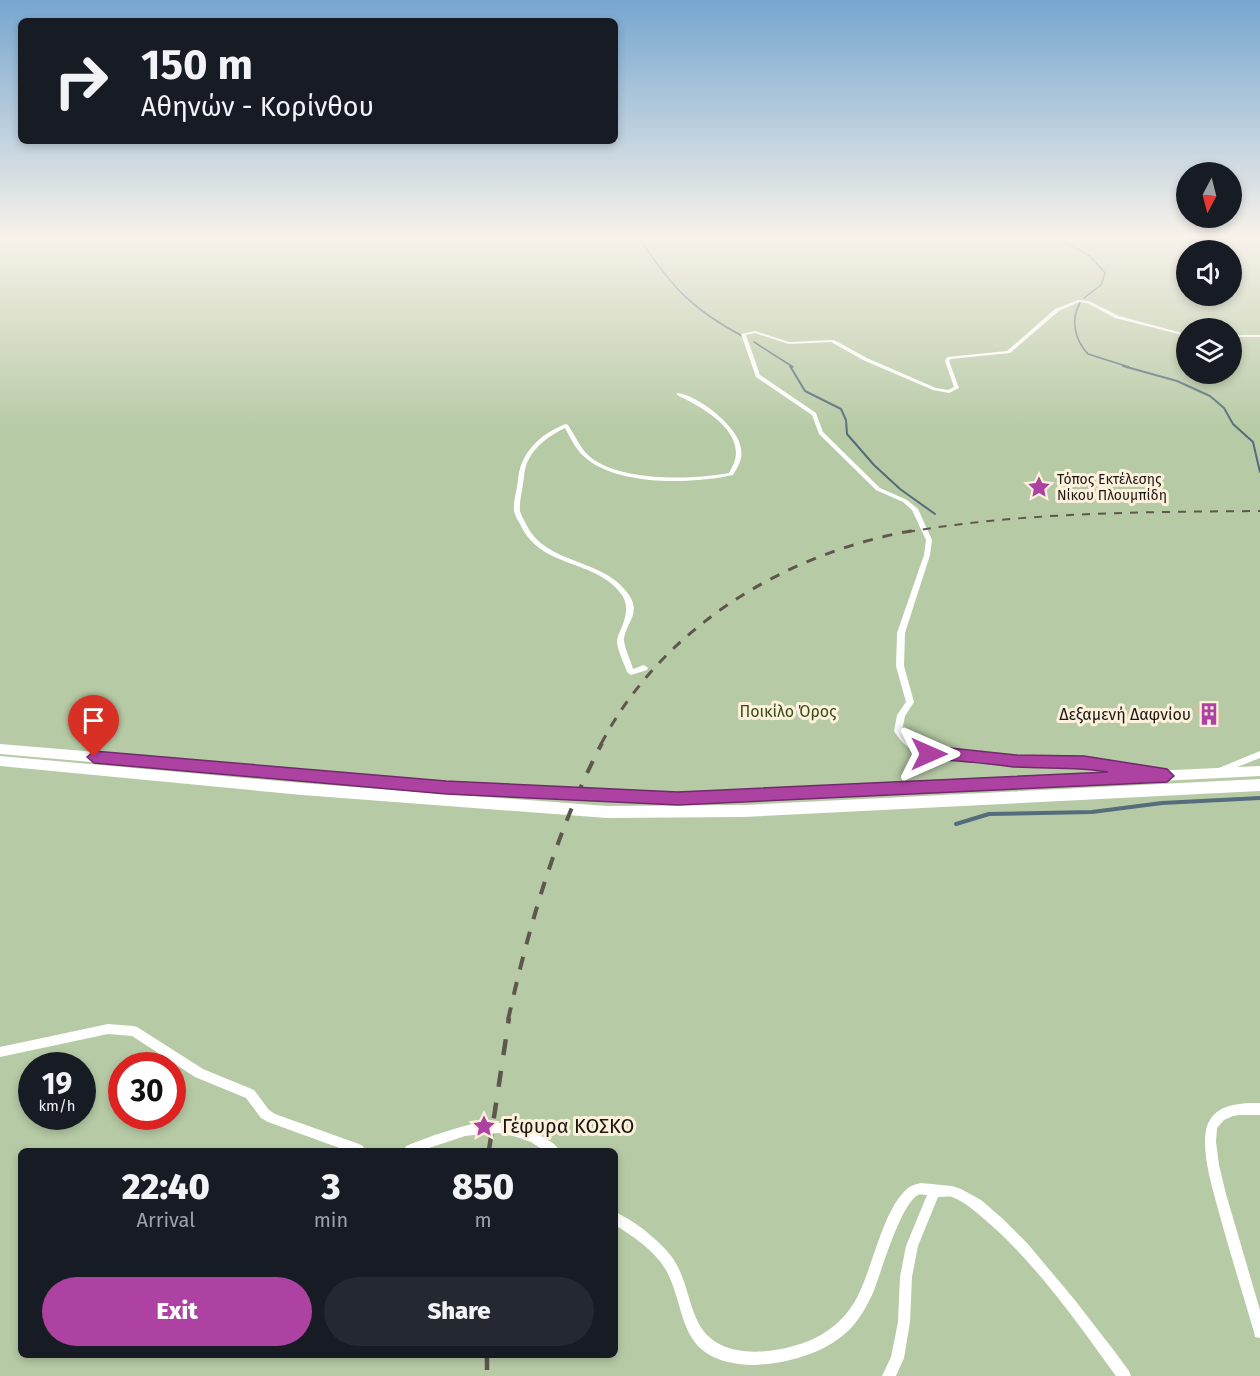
<!DOCTYPE html>
<meta charset="utf-8">
<style>
body{margin:0;font-family:"Fira Sans",sans-serif;background:#242831;color:#f1f3f6;height:100vh;display:flex;flex-direction:column;font-size:22px;white-space:nowrap}
*{box-sizing:border-box;margin:0}
p{font-size:20px;color:#9ea1a6}
.icon{flex:none;width:33px;height:33px;fill:none;stroke:currentColor;stroke-width:2;stroke-linecap:round;stroke-linejoin:round}
.map{position:relative;flex:1;overflow:hidden}
.sheet{position:absolute;left:18px;top:1148px;width:600px;height:210px;display:flex;flex-direction:column;background:#171b24;border-radius:9px;box-shadow:0 3px 9px #0003}
.sheet>*{flex:none}
.hud{position:absolute;left:18px;top:18px;width:600px;height:126px;border-radius:9px;box-shadow:0 3px 9px #0003;background:#171b24;color:#f1f3f6;overflow:hidden}
.needle{width:39px;rotate:187deg}
.controls{position:absolute;left:1176px;top:162px;display:grid;gap:12px}
.controls a{display:grid;place-items:center;width:66px;height:66px;border-radius:50%;background:#171b24;box-shadow:0 3px 9px #0003;font-size:30px}
.speed{position:absolute;left:18px;top:1052px;display:flex;gap:12px;font-size:30px;font-weight:700;text-align:center}
.speed>*{display:grid;place-content:center;width:78px;height:78px;border-radius:50%;background:#171b24;box-shadow:0 3px 9px #0003;line-height:1}
.speed small{font-size:15px;font-weight:400}
.speed .limit{border:9px solid #d22;background:#fff;color:#111}
.pin{position:absolute;display:grid;place-items:center;width:51px;height:51px;color:#fff;margin:-62px -26px;border-radius:50% 50% 50% 0;rotate:-45deg;box-shadow:0 0 6px #0007}
.pin .icon{rotate:45deg}
.me{position:absolute;width:66px;margin:-33px;rotate:90deg;stroke-linejoin:round;filter:drop-shadow(0 0 4px #0008)}
.turn{display:flex;align-items:center;gap:21px;height:126px;padding:0 24px;font-size:27px}
.turn .icon{width:78px;height:78px;stroke-width:2.5}
.turn b{display:block;font-size:42px;line-height:51px}
.eta{display:flex;justify-content:space-evenly;align-items:center;height:102px;text-align:center}
.eta b{font-size:36px;font-weight:800;line-height:42px}
.action{display:flex;gap:12px;margin-top:auto;padding:12px 24px}
.action a{flex:1;height:69px;border-radius:36px;background:#ad42a3;color:#fff;font-size:24px;font-weight:800;line-height:69px;text-align:center}
.action a+a{background:#242831;color:#f1f3f6}
.map>svg:first-child{display:block}
.green{fill:#b6caa5;fill-rule:evenodd}
.lines{fill:none;stroke-linecap:round;stroke-linejoin:round}
.stream-far2{stroke:#546c7b;stroke-width:1.5}
.stream-far1{stroke:#546c7b;stroke-width:2}
.stream{stroke:#546c7b;stroke-width:4}
.building{fill:#d5be9a}
.minor{fill:#fff;fill-rule:evenodd}
.trunk{fill:#fff;fill-rule:evenodd}
.rail-far3{stroke:#5f574d;stroke-width:2;stroke-dasharray:8 8;stroke-linecap:butt}
.rail-far2{stroke:#5f574d;stroke-width:3;stroke-dasharray:10 10;stroke-linecap:butt}
.rail-far1{stroke:#5f574d;stroke-width:4;stroke-dasharray:13 13;stroke-linecap:butt}
.rail{stroke:#5f574d;stroke-width:4.5;stroke-dasharray:16 16;stroke-linecap:butt}
.route{fill:#ad42a3;stroke:#702b6a;stroke-width:1.5}
.labels{text-anchor:middle;dominant-baseline:central;stroke-width:6;stroke-linejoin:round;paint-order:stroke}
.far-poi-label{font-size:14px;fill:#1c1710;stroke:#fdf1dd;text-anchor:start}
.park-label{font-size:16px;fill:#354d17;stroke:#fdf1dd}
.poi-label{font-size:16px;fill:#1c1710;stroke:#fdf1dd;text-anchor:end}
.near-poi-label{font-size:20px;fill:#1c1710;stroke:#fdf1dd;text-anchor:start}
</style>
<div class="map">
<svg width="1260" height="1376" viewBox="0 0 1260 1376">
<rect width="100%" height="100%" fill="#f0e3d0"/>
<!-- green -->
<path class="green" d="M0 239H1260V1376H0ZM1186 250H1232V296H1186ZM1186 328H1232V374H1186ZM32 1065H82V1116H32ZM122 1065H172V1116H122ZM21 1150H615V1354H21Z"/>
<g class="lines">
<!-- stream-far2 -->
<g class="stream-far2">
<path d="M640 239C671 287 693 310 744 337"/>
<path d="M1061 239 1090 256 1105 273 1101 285 1084 298"/>
<path d="M1080 303C1070 320 1075 340 1088 354L1129 367"/>
<path d="M754 342 793 367"/>
</g>
<!-- stream-far1 -->
<g class="stream-far1">
<path d="M790 366 805 391 841 409 846 420 847 434 874 465 900 489 935 514"/>
<path d="M1123 366 1177 381 1210 396 1224 408 1233 424 1253 442 1260 472"/>
</g>
<!-- stream -->
<path class="stream" d="M956 824 989 814 1092 812 1162 803 1260 798"/>
</g>
<!-- building -->
<path class="building" d="M1202 703 1218 710 1222 716 1221 721 1210 722 1198 715 1195 708Z"/>
<g class="lines">
<!-- minor -->
<g class="minor">
<path d="M1078 300 1089 301 1119 316 1186 334V336L1115 318 1087 303 1079 302 1059 311 1010 353 951 359 949 361 959 388 949 393 933 390 863 360 831 342 789 344 755 333 746 335 760 375 816 413 823 432 880 488 907 500 918 509 932 540 930 555 905 633 904 666 914 702 905 716 902 731 909 739 916 745 931 751 967 752 1084 760 1154 770 1157 771 1158 773 1157 775 1154 776C1096 766 1038 764 980 759 963 758 941 761 925 756 912 752 901 743 894 731L897 715 906 702 896 666 897 633 924 555 926 540 912 510 903 502 876 490 819 434 812 415 756 377 741 334 755 331 789 342 834 340 867 358 936 388 948 390 954 387 945 361 947 357 1007 351 1055 309Z"/>
<rect x="1232" y="335" width="28" height="2"/>
<path d="M677 393C698 395 739 427 741 449 743 459 738 467 733 475 693 484 620 486 587 459 577 452 571 439 565 428 548 436 529 450 525 470 524 474 524 479 523 484 522 493 519 502 520 511 521 515 524 520 526 524 546 566 604 557 629 595 641 613 627 622 624 638 623 645 631 661 633 669L644 665 648 668 647 670 631 675 627 672C624 663 618 652 617 642 617 638 619 633 621 629 626 617 629 606 622 595 596 558 541 570 520 524 518 520 515 516 514 511 513 501 517 490 518 480 520 453 541 433 566 424L568 425C575 435 580 448 589 456 619 482 692 480 729 473 731 469 734 464 735 460 743 429 700 406 677 395Z"/>
<path d="M1260 751V758L1217 775 1214 774 1213 772 1214 770Z"/>
<path d="M108 1024 133 1026 137 1027 203 1069 254 1090 269 1110 275 1114 359 1144 363 1146 365 1150H345L268 1122 261 1118 246 1098 195 1077 132 1036 108 1034 0 1057V1047Z"/>
<path d="M1260 1103V1115H1239L1233 1116 1224 1120 1217 1128 1216 1142 1219 1165 1226 1194 1260 1310V1338L1255 1337 1254 1332C1242 1291 1229 1250 1218 1209 1212 1187 1205 1164 1205 1142 1205 1134 1206 1126 1210 1120 1220 1103 1243 1103 1260 1103Z"/>
<path d="M482 1122C507 1122 527 1127 548 1140 553 1143 556 1145 559 1150H543L531 1142 517 1137 499 1133 482 1134 465 1136 423 1150H404L406 1146C431 1136 456 1127 482 1122Z"/>
<path d="M921 1183 952 1186 961 1189 981 1200 1003 1219 1027 1243 1074 1299 1115 1352 1129 1371 1131 1376H1116C1076 1321 1035 1262 983 1218 974 1210 963 1201 952 1197 948 1196 943 1197 938 1197L918 1246 912 1277 910 1322 904 1358 896 1376H882L891 1357 898 1322 900 1277 906 1246 927 1195C925 1195 921 1194 918 1195 900 1205 881 1273 873 1293 867 1306 860 1318 851 1328 827 1353 789 1363 756 1365 734 1365 707 1360 694 1341 688 1333 684 1322 681 1312 677 1298 673 1283 666 1270 654 1250 634 1237 615 1225V1212C634 1220 663 1243 674 1260 686 1279 688 1301 697 1320 715 1361 771 1355 806 1342 825 1335 843 1321 854 1303 873 1271 881 1211 908 1188 912 1185 917 1184 921 1183Z"/>
</g>
<!-- trunk -->
<g class="trunk">
<path d="M0 744 446 781 678 793 1260 766V776L678 805 446 793 0 754Z"/>
<path d="M0 756 302 783 607 806 744 805 1260 779V791L744 817 607 818 302 795 0 766Z"/>
</g>
<!-- rail-far3 -->
<path class="rail-far3" d="M907 532C1024 512 1142 512 1260 511"/>
<!-- rail-far2 -->
<path class="rail-far2" d="M601 744C663 626 787 552 916 530"/>
<!-- rail-far1 -->
<path class="rail-far1" d="M508 1020C529 925 557 829 602 743"/>
<!-- rail -->
<g class="rail">
<path d="M489 1150 509 1018"/>
<path d="M487 1354V1376"/>
</g>
</g>
<!-- sky -->
<linearGradient id="sky" x2="0" y2="1"><stop stop-color="#76a6cf"/><stop offset="0.55" stop-color="#f8f2ea"/><stop offset="1" stop-color="#f8f2ea" stop-opacity="0"/></linearGradient>
<rect width="1260" height="432" fill="url(#sky)"/>
<!-- route -->
<path class="route" d="M929 748H950L1016 755 1084 756 1167 769 1174 776 1167 782 678 805 446 794 94 763 87 757 94 751 446 781 678 792 1108 772C1077 767 1046 769 1014 767 985 764 958 759 929 760L922 754Z"/>
<!-- icons -->
<defs>
<g id="sight-bare" transform="scale(1.8)"><path d="M0-6L1.8-2.2L6-1.7L2.9 1.2L3.7 5.4L0 3.3L-3.7 5.4L-2.9 1.2L-6-1.7L-1.8-2.2Z" fill="#ad42a3" stroke="#fdf1dd" stroke-width="2.5" paint-order="stroke"/></g>
<g id="building-bare" transform="scale(1.8)"><path d="M-4-6H4V6H1V3H-1V6H-4ZM-2.5-4.3h1.7v1.8h-1.7ZM.8-4.3h1.7v1.8H.8ZM-2.5-1h1.7V.8h-1.7ZM.8-1h1.7V.8H.8Z" fill="#ad42a3" stroke="#fdf1dd" stroke-width="2.5" paint-order="stroke"/></g>
</defs>
<g fill-rule="evenodd">
<use href="#sight-bare" x="1039" y="487"/>
<use href="#building-bare" x="1209" y="714"/>
<use href="#sight-bare" x="484" y="1126"/>
</g>
<g class="labels">
<!-- far-poi labels -->
<g class="far-poi-label">
<text x="1057" y="479">Τόπος Εκτέλεσης<tspan x="1057" dy="16">Νίκου Πλουμπίδη</tspan></text>
</g>
<!-- park labels -->
<g class="park-label">
<text x="788" y="711">Ποικίλο Όρος</text>
</g>
<!-- poi labels -->
<g class="poi-label">
<text x="1191" y="714">Δεξαμενή Δαφνίου</text>
</g>
<!-- near-poi labels -->
<g class="near-poi-label">
<text x="502" y="1126">Γέφυρα ΚΟΣΚΟ</text>
</g>
</g>
</svg>
<div class="controls">
<a><svg class="needle" viewBox="-14 -14 28 28"><path d="M0-13l5 13h-10z" fill="#e53935"/><path d="M0 13l5-13h-10z" fill="#9ea1a6"/></svg></a>
<a><svg class="icon" aria-label="sound" viewBox="0 0 24 24"><path d="M4 9h4l5-4v14l-5-4H4zM17 9q2 3 0 6"/></svg></a>
<a><svg class="icon" aria-label="layers" viewBox="0 0 24 24"><path d="M12 4l9 5-9 5-9-5zM3 14l9 5 9-5"/></svg></a>
</div>
<div class="speed"><div>19<small>km/h</small></div><div class="limit">30</div></div>
<div class="pin" style="left:94px;top:757px;background:#d93025"><svg class="icon" aria-label="arrive" viewBox="0 0 24 24"><path d="M6 21V4h12l-3 4 3 4H6"/></svg></div>
<svg class="me" style="left:929px;top:754px" viewBox="-20 -20 40 40"><path d="M0-17L14 15 0 8-14 15z" fill="#ad42a3" stroke="#fff" stroke-width="4"/></svg>
<div class="hud">
<div class="turn"><svg class="icon" aria-label="right" viewBox="0 0 24 24"><path d="M7 20v-9h11M14 6l5 5-5 5"/></svg><div><b>150 m</b>Αθηνών - Κορίνθου</div></div>
</div>
<section class="sheet">
<div class="eta">
<div><b>22:40</b><p>Arrival</p></div>
<div><b>3</b><p>min</p></div>
<div><b>850</b><p>m</p></div>
</div>
<div class="action"><a>Exit</a><a>Share</a></div>
</section>
</div>
